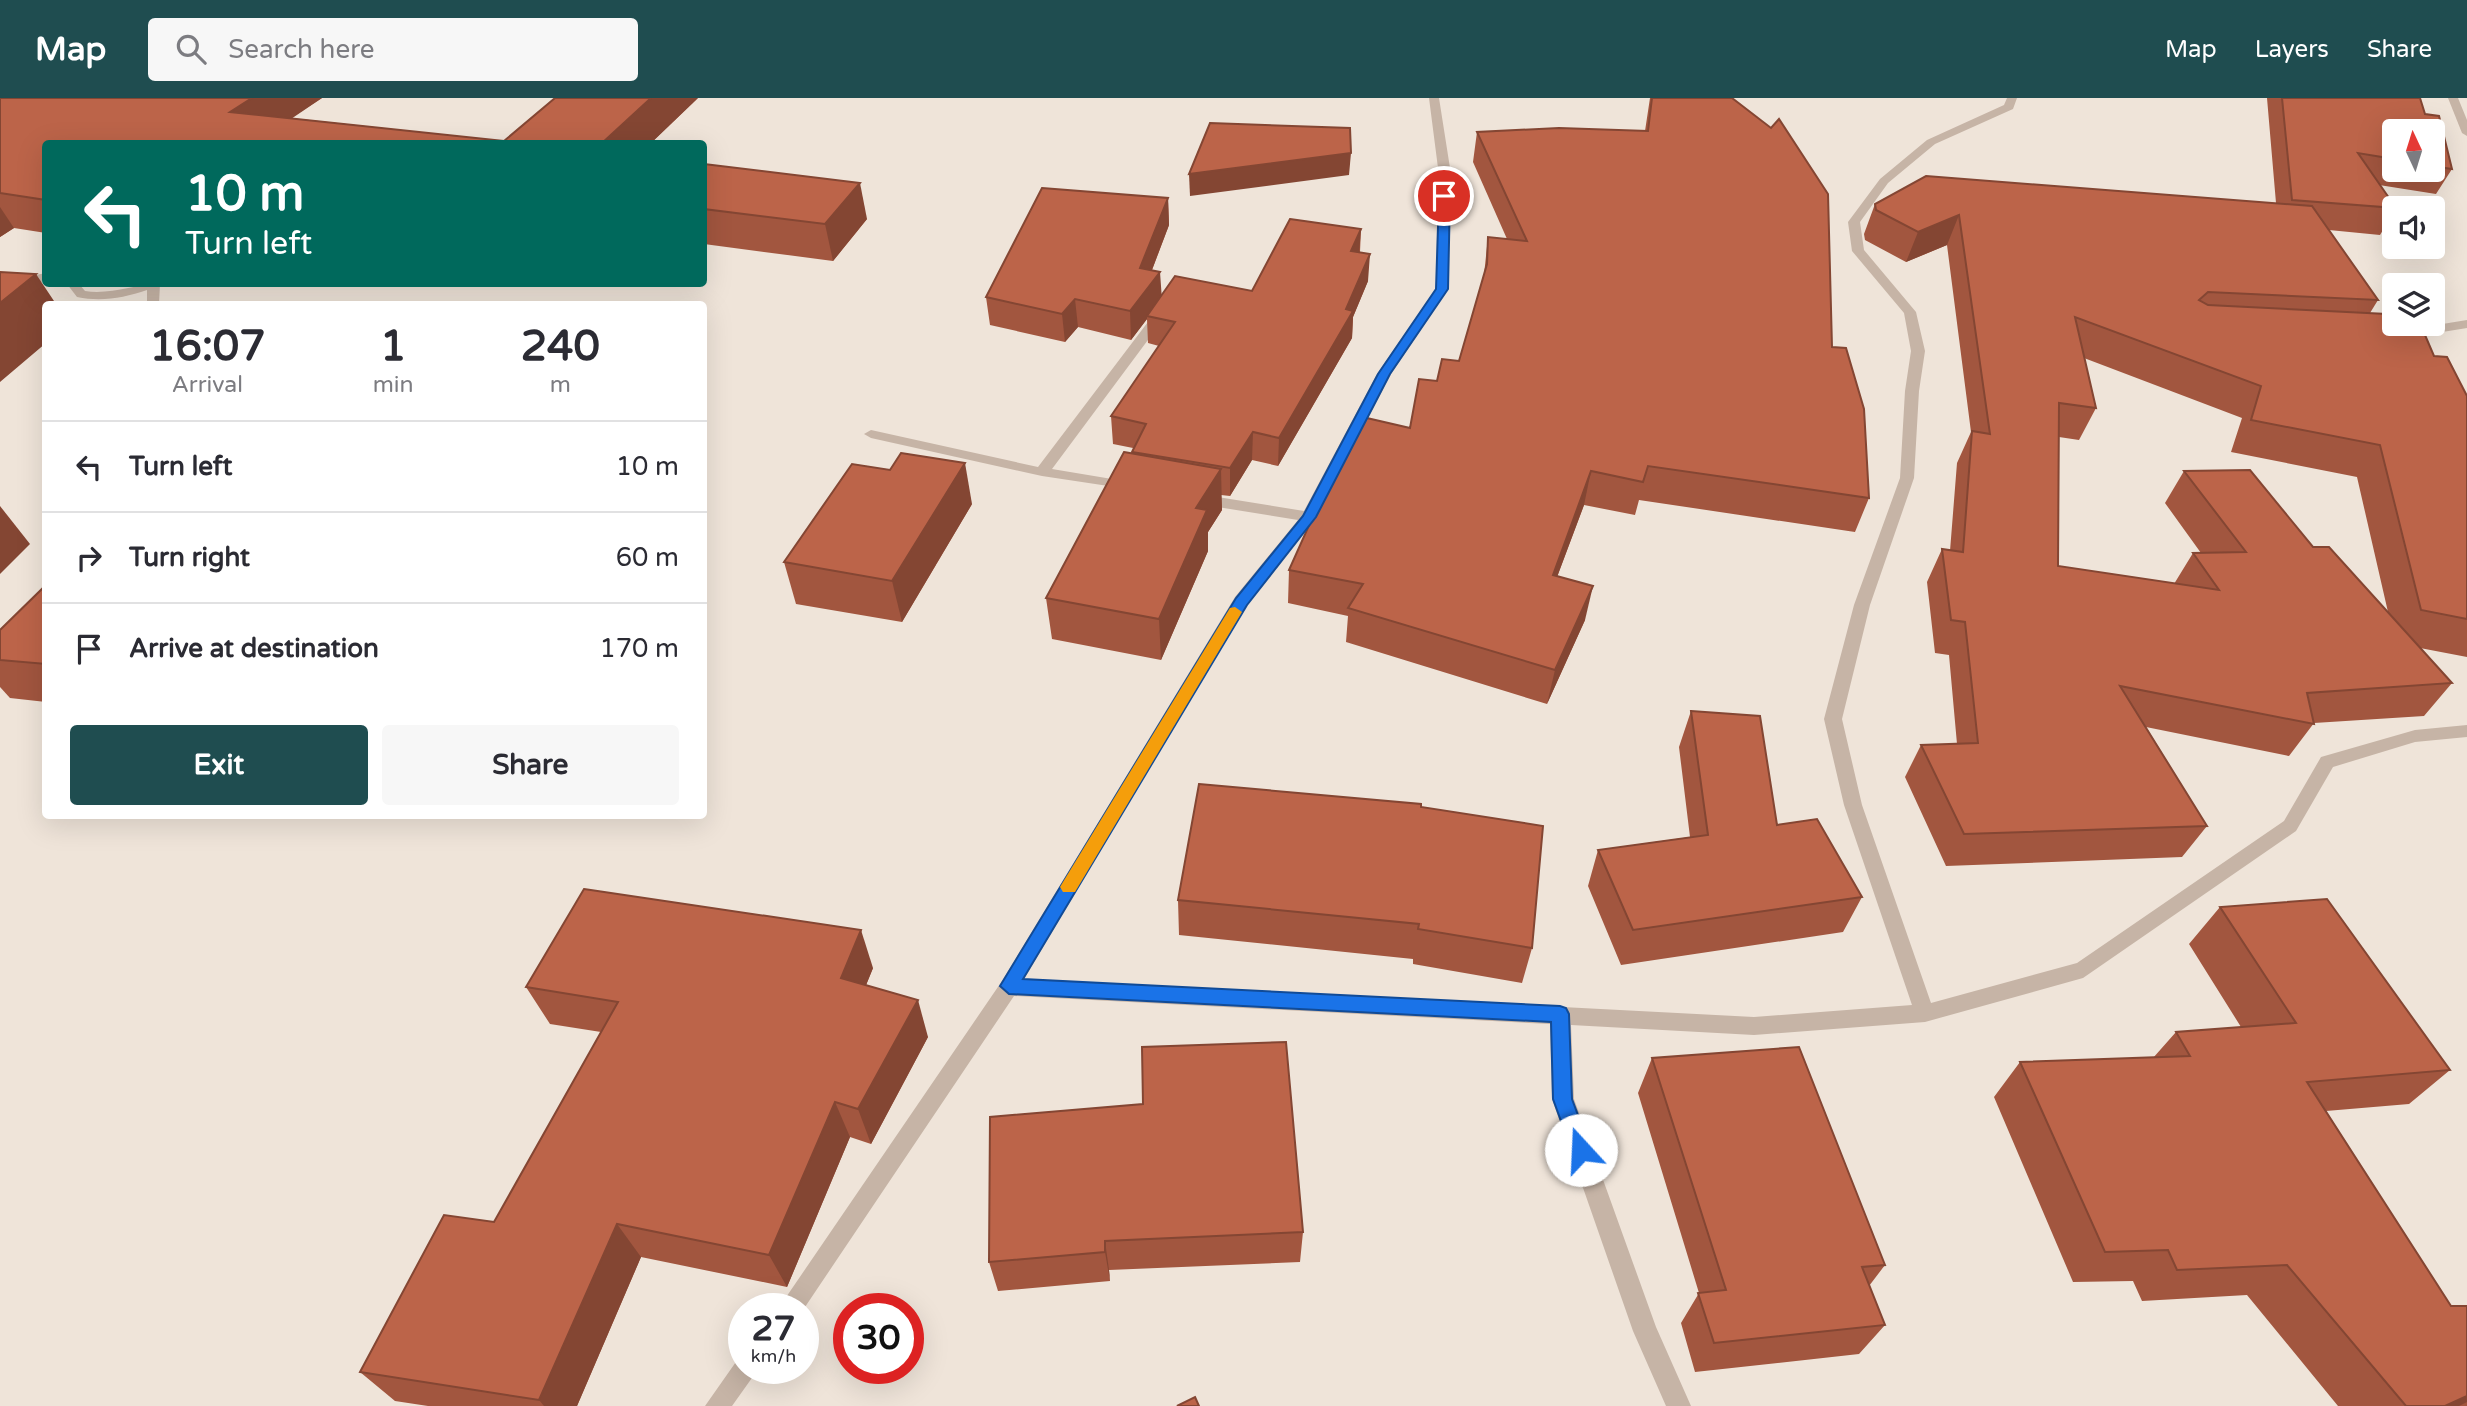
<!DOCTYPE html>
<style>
body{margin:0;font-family:"Varela Round",sans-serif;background:#f7f7f7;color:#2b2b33;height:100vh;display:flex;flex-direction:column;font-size:26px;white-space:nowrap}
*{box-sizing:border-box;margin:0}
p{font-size:23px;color:#7c7c81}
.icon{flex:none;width:38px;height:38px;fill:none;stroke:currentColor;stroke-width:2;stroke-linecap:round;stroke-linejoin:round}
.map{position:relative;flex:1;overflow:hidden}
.panel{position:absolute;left:42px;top:203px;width:665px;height:518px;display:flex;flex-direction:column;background:#fff;border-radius:7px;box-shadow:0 7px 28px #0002}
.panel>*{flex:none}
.guide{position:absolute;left:42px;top:42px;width:665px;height:147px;border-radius:7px;box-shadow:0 7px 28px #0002;background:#00695c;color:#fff;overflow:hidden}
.needle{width:46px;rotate:356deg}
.controls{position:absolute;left:2382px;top:21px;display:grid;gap:14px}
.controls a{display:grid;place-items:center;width:63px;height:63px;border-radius:7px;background:#fff;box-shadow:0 7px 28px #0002;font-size:35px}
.speed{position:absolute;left:728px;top:1195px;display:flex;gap:14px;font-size:35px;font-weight:700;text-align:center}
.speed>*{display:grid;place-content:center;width:91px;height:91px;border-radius:50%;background:#fff;box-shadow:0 7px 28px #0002;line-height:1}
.speed small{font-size:18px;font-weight:400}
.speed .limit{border:10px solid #d22;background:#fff;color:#111}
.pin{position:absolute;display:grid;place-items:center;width:60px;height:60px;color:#fff;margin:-30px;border:4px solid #fff;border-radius:50%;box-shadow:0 2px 7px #0007}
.me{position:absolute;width:77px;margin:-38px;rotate:340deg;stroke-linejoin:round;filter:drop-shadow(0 0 5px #0008)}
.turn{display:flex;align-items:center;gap:24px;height:147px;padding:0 28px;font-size:32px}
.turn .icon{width:91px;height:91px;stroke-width:2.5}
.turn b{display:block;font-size:49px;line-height:60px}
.eta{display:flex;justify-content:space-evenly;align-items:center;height:119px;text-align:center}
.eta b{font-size:42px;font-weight:700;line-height:49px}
.primary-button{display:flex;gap:14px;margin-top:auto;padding:14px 28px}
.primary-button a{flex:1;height:80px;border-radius:7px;background:#1f4d50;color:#fff;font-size:28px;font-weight:700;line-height:80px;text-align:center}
.primary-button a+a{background:#f7f7f7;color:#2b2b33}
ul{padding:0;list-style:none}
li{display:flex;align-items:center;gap:21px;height:91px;padding:0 28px;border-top:2px solid #e1e1e2}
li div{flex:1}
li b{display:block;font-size:26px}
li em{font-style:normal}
header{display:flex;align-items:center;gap:42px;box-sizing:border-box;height:98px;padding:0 35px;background:#1f4d50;color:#fff}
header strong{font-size:33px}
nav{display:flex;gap:38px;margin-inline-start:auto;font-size:24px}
.search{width:490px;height:63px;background:#f7f7f7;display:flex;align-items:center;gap:18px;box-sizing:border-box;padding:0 24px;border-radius:7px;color:#7c7c81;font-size:26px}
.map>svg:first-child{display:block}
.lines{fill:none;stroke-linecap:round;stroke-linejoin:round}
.street{fill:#c6b4a6;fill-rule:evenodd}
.wall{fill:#a2563f;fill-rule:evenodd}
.shaded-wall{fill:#844633}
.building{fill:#bc6449;stroke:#844633;stroke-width:2}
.route{fill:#1a73e8;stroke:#114b97;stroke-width:2}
.slow{fill:#f59e0b}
</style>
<header>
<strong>Map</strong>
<div class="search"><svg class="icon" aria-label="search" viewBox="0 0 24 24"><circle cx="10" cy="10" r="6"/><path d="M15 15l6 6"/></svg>Search here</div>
<nav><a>Map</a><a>Layers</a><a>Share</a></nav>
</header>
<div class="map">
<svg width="2467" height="1308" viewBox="0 0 2467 1308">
<rect width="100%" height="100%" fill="#efe4d9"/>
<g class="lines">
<!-- street -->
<g class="street">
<path d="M1429 0H1439L1450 70 1448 191 1391 276 1316 419 1247 506 1024 881 1754 919 1912 907 1844 707 1824 621 1854 507 1900 380 1905 293 1911 253 1904 215 1852 153 1848 124 1880 81 1927 42 2004 7 2007 0H2017L2013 11 1935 46 1888 85 1860 124 1864 152 1916 214 1925 253 1919 293 1914 380 1870 507 1842 621 1862 707 1931 905 2077 865 2284 723 2321 659 2415 632 2467 627V639L2415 644 2333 669 2296 733 2083 880 1925 924 1754 937 1571 927 1574 1001 1656 1229 1691 1308H1666L1633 1233 1552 1001 1550 926 1014 898 803 1212 778 1211 1002 883 1235 499 1298 422 1199 406 1192 401 1199 396 1304 413 1377 276 1436 191 1438 70Z"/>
<path d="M2448 0H2458L2467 22V38L2462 35Z"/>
<path d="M46 175V183L0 192V184Z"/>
<path d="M67 186H79L85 193C111 197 134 186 160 186L159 206H147V192C124 200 101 204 77 199Z"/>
<path d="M1162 211 1168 215 1052 371 1130 384 1135 386V392L1042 378 871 340 864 336 871 332 1038 369 1157 212Z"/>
<path d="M2467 222V230L2387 243 2380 239 2387 235Z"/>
<path d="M744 1259V1270H759L732 1308H705L738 1261Z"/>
</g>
</g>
<!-- wall -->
<g class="wall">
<path d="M0 0H322L291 20 504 43 698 0 650 46H46V135L14 130 0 139Z"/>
<path d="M1650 0H1732L1832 249 1869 400 1855 434 1639 402 1635 417 1584 407 1557 479 1585 522 1547 606 1346 544 1348 518 1288 505 1289 472 1410 330 1437 283 1459 263 1484 177 1488 139 1507 141 1473 64 1477 34 1645 33Z"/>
<path d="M2267 0H2420L2425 16 2452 71 2436 96 2379 87 2394 110V114L2380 137 2329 132 2378 202 2370 215 2434 258 2467 298V559L2420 550 2452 585 2424 618 2314 625 2289 658 2146 629 2207 728 2182 759 1946 768 1905 679 1921 647 1957 646 1949 557 1935 555 1927 484 1942 451 1950 453 1957 365 1971 334 1947 147 1906 164 1865 142 1864 136 1875 106 2276 105ZM2394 33H2432V72H2394ZM2084 260 2242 320 2231 354 2357 379 2388 514 2313 449 2184 373 2165 405 2201 455H2193L2174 486 2058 468 2059 339 2079 342 2096 310Z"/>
<path d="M704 66 867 121 833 163 704 146Z"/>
<path d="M1168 100 1169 127 1152 172 1161 197 1252 193 1361 131 1360 154 1368 183 1353 219 1352 240 1278 368 1252 362 1230 398 1221 397 1222 412 1208 434V453L1161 562 1052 541 1046 500 1132 356 1133 350 1113 346 1111 318 1159 248 1148 245 1147 221 1131 242 1078 229 1065 244 990 227 986 199Z"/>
<path d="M972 406 902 524 796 506 784 464Z"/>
<path d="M46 487V604L10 600 0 589V532Z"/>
<path d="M1691 613 1777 727 1862 799 1843 834 1621 867 1588 788 1598 752 1690 739 1679 649Z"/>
<path d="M1421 709 1532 850 1522 885 1413 866V861L1179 837 1178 802Z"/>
<path d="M2220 809 2450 972 2409 1006 2326 1013 2451 1208H2467V1308H2338L2247 1197 2142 1203 2133 1183 2073 1184 1994 999 2020 964 2153 960 2176 934 2241 929 2189 846Z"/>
<path d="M873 870 866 887 928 939 871 1046 850 1039 787 1189 641 1159 577 1308H428L395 1303 360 1274 494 1124 601 934 550 926 526 889Z"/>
<path d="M1652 960 1885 1167 1869 1188 1885 1227 1859 1256 1695 1274 1681 1225 1699 1195 1638 995Z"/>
<path d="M1143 1006 1303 1134 1300 1164 1109 1172 1110 1183 998 1193 989 1164Z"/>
</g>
<!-- shaded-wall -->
<g class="shaded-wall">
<path d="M252 0H322L254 46 230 14Z"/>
<path d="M651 0H698L650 46H601Z"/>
<path d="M1351 55 1349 77 1190 98 1189 76Z"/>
<path d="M860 85 867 121 833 163 825 126Z"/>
<path d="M1168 100 1169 127 1142 198 1140 170Z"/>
<path d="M0 109 14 130 0 139Z"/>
<path d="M1959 117 1947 147 1906 164 1918 134Z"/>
<path d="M1361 131 1359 157 1351 153Z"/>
<path d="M1370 156 1368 183 1353 219 1352 240 1278 368 1279 340Z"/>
<path d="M1160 174 1162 202 1147 218V221L1131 242 1130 213Z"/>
<path d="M36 176 56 206H46V245L0 284V205Z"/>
<path d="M1075 201 1078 229 1065 244 1062 216Z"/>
<path d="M1253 334 1252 362 1230 398V370Z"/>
<path d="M965 365 972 406 902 524 892 483Z"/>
<path d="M1221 371 1222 412 1208 434V453L1161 562 1159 521 1196 410Z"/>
<path d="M1591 373 1584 407 1545 511 1553 477Z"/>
<path d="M0 408 30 446 0 476Z"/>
<path d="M1593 488 1585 522 1547 606 1555 572Z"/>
<path d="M861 832 873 870 854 917 841 880Z"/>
<path d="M918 902 928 939 871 1046 858 1011Z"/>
<path d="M835 1004 850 1039 787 1189 769 1157Z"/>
<path d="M617 1126 641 1159 577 1308H544L539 1302Z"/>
<path d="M1105 1143 1109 1172 1110 1183 1105 1154Z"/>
<path d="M2467 1298V1304L2459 1308H2445Z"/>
</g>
<!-- building -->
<g class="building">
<path d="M0 0H252L230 14 504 43 555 0H651L601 46H46V102L0 95Z"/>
<path d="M1652 0H1732L1771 30 1779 21 1828 96 1832 249 1846 250 1864 311 1869 400 1648 368 1643 384 1591 373 1553 477 1593 488 1555 572 1348 510 1363 486 1289 472 1358 318 1410 330 1419 281 1437 283 1442 261 1459 263 1487 166 1488 139 1527 143 1477 34 1559 30 1648 33Z"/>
<path d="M2282 0H2420L2425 16 2439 18 2452 71 2432 68V33H2394V61L2358 55 2396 110 2292 102Z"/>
<path d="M1210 25 1350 30 1351 55 1189 76Z"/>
<path d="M704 66 860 85 825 126 704 111Z"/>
<path d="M1926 78 2312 108 2378 202 2208 194 2199 202 2208 207 2387 216 2397 234 2425 237 2434 258 2447 259 2467 298V521L2421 512 2380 347 2251 322 2261 288 2075 219 2096 310 2059 305 2058 468 2219 492 2193 455 2246 454 2184 373 2250 372 2313 449H2329L2452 585 2307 595 2314 626 2120 588 2207 728 1964 736 1921 647 1978 645 1965 524 1951 522 1942 451 1963 454 1972 333 1990 336 1959 117 1918 134 1876 112 1875 106Z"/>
<path d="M1042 90 1168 100 1140 170 1160 174 1130 213 1075 201 1062 216 986 199Z"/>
<path d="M1290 121 1361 131 1351 153 1370 156 1346 211 1353 213 1279 340 1253 334 1230 370 1132 354 1146 326 1111 318 1175 224 1147 218 1175 178 1252 193Z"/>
<path d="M0 174 36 176 0 205Z"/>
<path d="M1124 354 1221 371 1196 410 1207 412 1159 521 1046 500Z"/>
<path d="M901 355 965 365 892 483 784 464 852 366 890 372Z"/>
<path d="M46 487V566L0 562V532Z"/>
<path d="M1691 613 1760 618 1777 727 1817 721 1862 799 1633 832 1598 752 1708 737Z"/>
<path d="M1199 686 1421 706V709L1543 728 1532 850 1418 831 1419 826 1178 802Z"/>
<path d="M584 791 861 832 841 880 918 902 858 1011 835 1004 769 1157 617 1126 539 1302 360 1274 444 1117 494 1124 618 904 526 889Z"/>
<path d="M2327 801 2450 972 2307 984 2451 1208H2467V1298L2445 1308H2406L2287 1167 2177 1172 2168 1152 2105 1154 2020 964 2190 958 2176 934 2296 925 2220 809Z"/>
<path d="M1286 944 1303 1134 1105 1143V1154L989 1164 990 1019 1143 1006 1142 949Z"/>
<path d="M1799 949 1885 1167 1862 1169 1885 1227 1714 1245 1698 1195 1726 1192 1652 960Z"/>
<path d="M1195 1299 1199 1308H1177Z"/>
</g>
<!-- route -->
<path class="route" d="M1444 95 1450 98 1448 191 1390 276 1316 419 1247 507 1023 881 1560 908 1566 910 1569 916 1572 1001 1591 1052 1588 1059 1581 1062 1574 1059 1553 1001 1551 924 1009 896 1000 888 1236 500 1303 418 1378 276 1436 191 1439 98Z"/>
<!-- slow -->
<path class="slow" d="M1235 509 1242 514 1075 794H1063L1060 789 1063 784 1230 510Z"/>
</svg>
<div class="controls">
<a><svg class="needle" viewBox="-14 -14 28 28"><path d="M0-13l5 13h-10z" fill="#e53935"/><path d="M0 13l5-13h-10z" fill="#7c7c81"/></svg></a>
<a><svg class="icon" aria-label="sound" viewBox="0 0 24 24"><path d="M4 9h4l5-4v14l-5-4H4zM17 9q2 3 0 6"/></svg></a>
<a><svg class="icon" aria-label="layers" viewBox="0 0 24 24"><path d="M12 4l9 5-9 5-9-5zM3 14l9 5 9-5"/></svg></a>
</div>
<div class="speed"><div>27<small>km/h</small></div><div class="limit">30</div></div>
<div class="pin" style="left:1444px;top:98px;background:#d93025"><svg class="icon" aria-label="arrive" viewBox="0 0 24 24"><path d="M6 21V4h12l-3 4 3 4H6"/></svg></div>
<svg class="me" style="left:1581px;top:1052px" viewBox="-20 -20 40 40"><circle r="19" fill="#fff"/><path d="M0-13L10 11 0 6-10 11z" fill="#1a73e8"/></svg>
<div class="guide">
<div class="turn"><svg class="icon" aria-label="left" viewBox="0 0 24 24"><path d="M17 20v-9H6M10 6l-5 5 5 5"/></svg><div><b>10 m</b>Turn left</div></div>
</div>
<section class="panel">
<div class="eta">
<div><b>16:07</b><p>Arrival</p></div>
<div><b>1</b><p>min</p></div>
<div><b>240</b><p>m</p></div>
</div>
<ul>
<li><svg class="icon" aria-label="left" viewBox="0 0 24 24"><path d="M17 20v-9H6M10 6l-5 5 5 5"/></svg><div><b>Turn left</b></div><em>10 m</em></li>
<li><svg class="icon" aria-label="right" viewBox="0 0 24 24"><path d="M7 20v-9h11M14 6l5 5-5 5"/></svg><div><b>Turn right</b></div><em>60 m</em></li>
<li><svg class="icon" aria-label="arrive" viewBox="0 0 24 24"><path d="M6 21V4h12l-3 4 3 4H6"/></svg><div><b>Arrive at destination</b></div><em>170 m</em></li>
</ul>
<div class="primary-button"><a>Exit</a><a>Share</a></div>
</section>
</div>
